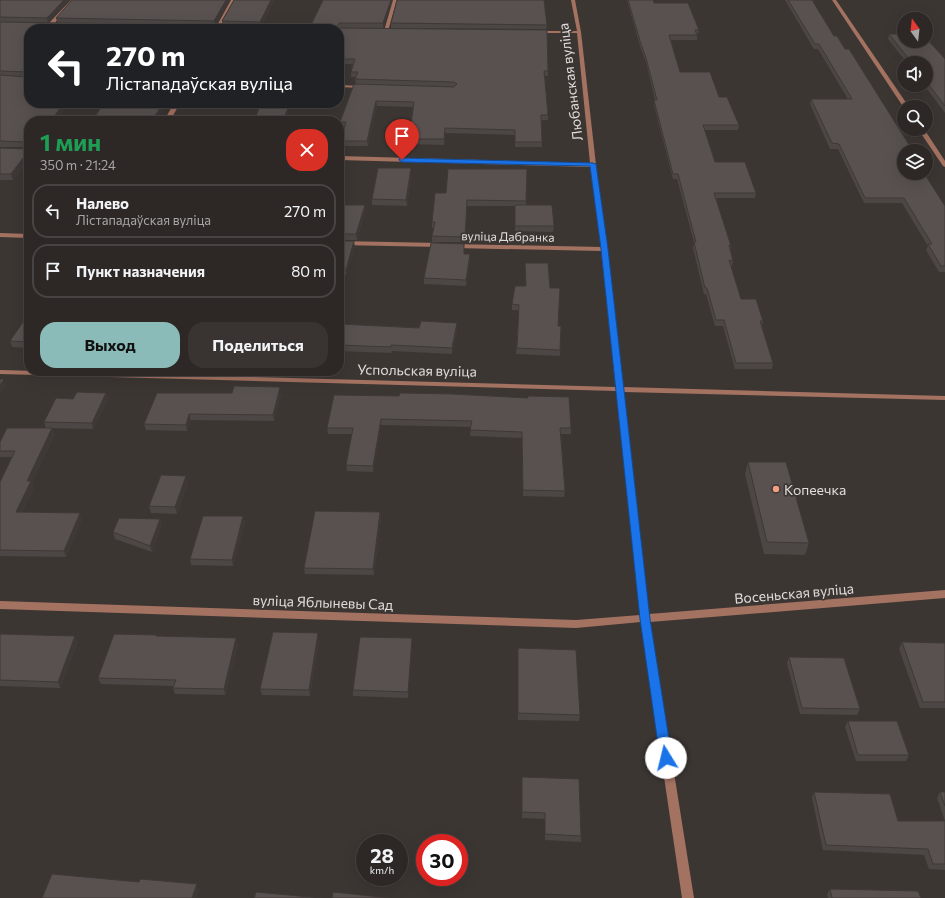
<!DOCTYPE html>
<html lang="ru">
<meta charset="utf-8">
<style>
body{margin:0;font-family:Commissioner,sans-serif;background:#393432;color:#f1f3f6;height:100vh;display:flex;flex-direction:column;font-size:15px;white-space:nowrap}
*{box-sizing:border-box;margin:0}
p{font-size:13px;color:#a7a6a7}
.icon{flex:none;width:22px;height:22px;fill:none;stroke:currentColor;stroke-width:2;stroke-linecap:round;stroke-linejoin:round}
.map{position:relative;flex:1;overflow:hidden}
.panel{position:absolute;left:24px;top:116px;width:320px;height:260px;display:flex;flex-direction:column;background:#2d2826;border-radius:16px;box-shadow:0 4px 16px #0002,0 0 0 1px #484443}
.panel>*{flex:none}
.banner{position:absolute;left:24px;top:24px;width:320px;height:84px;border-radius:16px;box-shadow:0 4px 16px #0002,0 0 0 1px #484443;background:#202124;color:#fff;overflow:hidden}
.needle{width:26px;rotate:345deg}
.buttons{position:absolute;left:897px;top:12px;display:grid;gap:8px}
.buttons a{display:grid;place-items:center;width:36px;height:36px;border-radius:50%;background:#2d2826;box-shadow:0 4px 16px #0002,0 0 0 1px #484443;font-size:20px}
.speed{position:absolute;left:356px;top:834px;display:flex;gap:8px;font-size:20px;font-weight:700;text-align:center}
.speed>*{display:grid;place-content:center;width:52px;height:52px;border-radius:50%;background:#2d2826;box-shadow:0 4px 16px #0002,0 0 0 1px #484443;line-height:1}
.speed small{font-size:10px;font-weight:400}
.speed .limit{border:6px solid #d22;background:#fff;color:#111}
.pin{position:absolute;display:grid;place-items:center;width:34px;height:34px;color:#fff;margin:-41px -17px;border-radius:50% 50% 50% 0;rotate:-45deg;box-shadow:0 0 4px #0007}
.pin .icon{rotate:45deg}
.me{position:absolute;width:44px;margin:-22px;rotate:351deg;stroke-linejoin:round;filter:drop-shadow(0 0 3px #0008)}
.turn{display:flex;align-items:center;gap:14px;height:84px;padding:0 16px;font-size:18px}
.turn .icon{width:52px;height:52px;stroke-width:2.5}
.turn b{display:block;font-size:28px;line-height:34px}
.round{display:grid;place-items:center;flex:none;width:42px;height:42px;border-radius:16px;background:#393432}
.head{display:flex;align-items:center;justify-content:space-between;height:68px;padding:0 16px}
h1{font-size:24px;font-weight:700;line-height:30px;color:#1e9e55}
.cta{display:flex;gap:8px;margin-top:auto;padding:8px 16px}
.cta a{flex:1;height:46px;border-radius:16px;background:#8bbbb9;color:#111;font-size:16px;font-weight:700;line-height:46px;text-align:center}
.cta a+a{background:#393432;color:#f1f3f6}
ul{padding:0;list-style:none}
li{display:flex;align-items:center;gap:12px;height:54px;margin:0 8px 6px;padding:0 8px;border:2px solid #484443;border-radius:16px}
li div{flex:1}
li b{display:block;font-size:15px}
li em{font-style:normal}
.map>svg:first-child{display:block}
.lines{fill:none;stroke-linecap:round;stroke-linejoin:round}
.minor{fill:#a47261;fill-rule:evenodd}
.wall{fill:#4c4644}
.shaded-wall{fill:#3e3937}
.building{fill:#58514f;stroke:#3e3937}
.route{fill:#1a73e8;stroke:#114b97}
.poi-dot{fill:#f39f82;stroke:#3c3633;stroke-width:1.5}
.labels{text-anchor:middle;dominant-baseline:central;stroke-width:3.5;stroke-linejoin:round;paint-order:stroke}
.far-street-label{font-size:12px;fill:#e0dcdb;stroke:#3c3633}
.street-label{font-size:14px;fill:#e0dcdb;stroke:#3c3633}
.poi-label{font-size:14px;fill:#e0dcdb;stroke:#3c3633;text-anchor:start}
</style>
<div class="map">
<svg width="945" height="898" viewBox="0 0 945 898">
<rect width="100%" height="100%" fill="#3c3633"/>
<g class="lines">
<!-- minor -->
<g class="minor">
<path d="M71 0H75L53 25H49V23Z"/>
<path d="M231 0H235L219 29H215Z"/>
<path d="M393 0H397L388 31 386 32 384 31Z"/>
<path d="M571 0H575L581 32 596 165 607 249 623 387 945 396V400L624 392 649 614 945 590V598L650 622 694 898H682L641 622 576 628 0 609V601L576 620 640 615 616 391 0 374V370L616 387 601 251 454 248 451 246 454 244 601 247 590 167 339 160V156L590 163 577 33H538L536 32 538 31H577Z"/>
<path d="M832 0H836L909 107 904 108Z"/>
<path d="M249 28H275L277 29H247Z"/>
<path d="M339 85 362 86 364 87 362 88 339 87Z"/>
<path d="M174 103H180L170 121H164Z"/>
<path d="M918 129H924L945 161V167L943 166Z"/>
<path d="M0 233 29 234V238L0 237Z"/>
<path d="M339 241 440 243 443 245 440 247 339 245Z"/>
</g>
</g>
<!-- wall -->
<g class="wall">
<path d="M0 0H69L48 22H0Z"/>
<path d="M229 0 215 25H222V21L234 0H274L261 26H259V29H29L69 103 56 121H29V157L13 180H0V148L27 149 28 147H0V22L57 23 56 18Z"/>
<path d="M323 0H392L383 28H339L548 71V76H545L548 115V120H541L542 147H515V135L445 133 444 145 409 144V139L413 107 377 106 368 146H342L341 141 345 127H341L340 122 356 84 355 79 356 77H351V72L353 64H339V29Z"/>
<path d="M627 0H653L654 3 699 30 698 34H697V40H670L680 72 719 97 739 125 738 130H705L715 162 756 193 755 198H716L731 246 730 250 733 261 732 266H731L741 299 763 321 762 326 773 363 772 369H735L723 326H715L706 294H704L693 248 694 242 677 179H673L654 105V100H655L646 62 640 46Z"/>
<path d="M785 0H814L813 3 904 151 945 206V272H939L926 250 928 246 902 203H864L838 149H830L810 104 811 99H848L818 49H814Z"/>
<path d="M391 23 547 25 546 29 391 28Z"/>
<path d="M889 34 945 59V113L924 85H926V63H907L888 39Z"/>
<path d="M411 168V174L407 206 372 205V199Z"/>
<path d="M527 169 526 205 554 226 553 232 515 231V206H467L465 242H432V236L434 228H432V222L446 193Z"/>
<path d="M339 205H365V211L357 240H339Z"/>
<path d="M339 241 355 247 346 275H339Z"/>
<path d="M464 254 470 260 466 286 424 284V278Z"/>
<path d="M525 263 550 288 558 326 560 350V356L516 354 519 310H512V304L526 286Z"/>
<path d="M29 319V348L12 347 10 341Z"/>
<path d="M339 324 457 329 452 354 392 351 391 353 339 351Z"/>
<path d="M106 393 108 399 93 429 46 428 44 422 73 399Z"/>
<path d="M232 393H281L274 421 191 420 187 431 146 430 144 424Z"/>
<path d="M334 395 571 428V434H561L565 491 564 497 523 496 522 438 470 436 471 427 381 425 373 472 347 471 346 465 352 434H328L327 428Z"/>
<path d="M55 434 32 482 34 487 22 512 82 519 66 557 0 556V482L12 457H0V442Z"/>
<path d="M748 462 809 543 805 555 764 554 745 474Z"/>
<path d="M188 483 177 514 151 513 149 506Z"/>
<path d="M380 512 381 518 374 575 305 574 304 568Z"/>
<path d="M243 516 245 523 233 566 191 565 190 559Z"/>
<path d="M160 519 162 525 152 552 115 539 113 532Z"/>
<path d="M0 634 78 642 60 688 0 686Z"/>
<path d="M156 636 238 644 225 695 175 694 173 688 174 686 101 684 98 678Z"/>
<path d="M412 638V644L408 698 353 696V690Z"/>
<path d="M319 640 310 696 262 695 260 689Z"/>
<path d="M902 642 945 643V708H920L899 649Z"/>
<path d="M518 648 580 715 579 721 518 720Z"/>
<path d="M789 657 860 709 857 715 800 714 787 663Z"/>
<path d="M848 721 909 755 906 761H856L845 727Z"/>
<path d="M522 777 581 836V842L545 840V819L522 818Z"/>
<path d="M814 792 898 821H945L937 798 940 792H945V870L929 869 924 855 823 850 812 798Z"/>
<path d="M830 889 921 898H828L827 895Z"/>
</g>
<!-- shaded-wall -->
<g class="shaded-wall">
<path d="M64 0H69L48 22 47 18Z"/>
<path d="M226 0H229L215 25 214 21Z"/>
<path d="M271 0H274L261 26 260 22Z"/>
<path d="M391 0H392L383 28V23Z"/>
<path d="M376 101 377 106 368 146 367 141Z"/>
<path d="M64 103H69L56 121H51Z"/>
<path d="M163 103H167L156 121H152Z"/>
<path d="M290 103H292L286 121H283Z"/>
<path d="M29 150V157L13 180 11 174Z"/>
<path d="M411 168V174L407 206 406 200Z"/>
<path d="M365 205V211L357 240 356 234Z"/>
<path d="M354 241 355 247 346 275V270Z"/>
<path d="M470 254V260L466 286V280Z"/>
<path d="M457 323V329L452 354V348Z"/>
<path d="M4 379 6 385 0 396V386Z"/>
<path d="M280 387 281 393 274 421 273 415Z"/>
<path d="M106 393 108 399 93 429 92 423Z"/>
<path d="M189 414 191 420 187 431 186 425Z"/>
<path d="M381 419V425L373 472V466Z"/>
<path d="M52 428 55 434 32 482 34 487 19 518 16 512 27 481Z"/>
<path d="M186 476 188 483 177 514 175 507Z"/>
<path d="M380 512 381 518 374 575 373 569Z"/>
<path d="M80 513 82 519 66 557 64 551Z"/>
<path d="M243 516 245 523 233 566 232 560Z"/>
<path d="M160 519 162 525 152 552 150 546Z"/>
<path d="M318 633 319 640 310 696 309 690Z"/>
<path d="M75 636 78 642 60 688 58 682Z"/>
<path d="M236 638 238 644 225 695 224 689Z"/>
<path d="M412 638V644L408 698V692Z"/>
<path d="M197 884 199 890 196 898H192Z"/>
</g>
<!-- building -->
<g class="building">
<path d="M0 0H64L47 18 0 17Z"/>
<path d="M72 0H226L214 21 56 18Z"/>
<path d="M234 0H271L260 22 222 21Z"/>
<path d="M323 0H391L383 23H339L337 26 339 28 547 30 548 71H544L548 115H541L542 142H515V130L445 128 444 139H409L414 102 376 101 367 141H341L346 122H340L354 84 454 87 457 84 454 82 355 79 358 72H351L355 59H339V29H309Z"/>
<path d="M397 0H544L547 25 391 23Z"/>
<path d="M628 0H653L654 3H688L699 30H695L697 35H669L680 72H710L719 97H727L739 125H703L715 162H745L756 193H714L731 246 729 245 733 261 729 260 741 299H756L763 321H760L773 363H736L724 320H716L707 288H705L694 242H696L678 174H673L654 100H657L646 58 640 41Z"/>
<path d="M788 0H812L834 36H837L845 49H849L913 151H904V173H924L945 206V266H941L928 244H932L904 198H865L839 144 832 143 811 99H852L819 44H815Z"/>
<path d="M0 22 258 26 257 29H29V73L28 72 0 71Z"/>
<path d="M889 34H904V41H926V38L945 59V106L926 81V63H912Z"/>
<path d="M29 73V103H64L51 121H29V150L11 174H0V148L27 149 29 144 27 142 0 141V75L28 77Z"/>
<path d="M104 103H163L152 121H92Z"/>
<path d="M261 103H290L283 121H254Z"/>
<path d="M378 168H411L406 200 372 199Z"/>
<path d="M448 169H527L526 201 467 200 465 237 432 236 435 222H432L435 193H446Z"/>
<path d="M339 205H365L356 234H339Z"/>
<path d="M515 205H552L554 226H515Z"/>
<path d="M339 241H354L346 270 339 269Z"/>
<path d="M431 243 464 244V254H470L466 280 424 278Z"/>
<path d="M525 263H548L550 288H560L558 326H561L560 350 517 348 519 305 512 304 515 286H526Z"/>
<path d="M25 319H29V342L10 341Z"/>
<path d="M421 321 457 323 452 348 391 345V347L339 345V324L419 328Z"/>
<path d="M0 379H4L0 386Z"/>
<path d="M234 386 280 387 273 415 189 414 186 425 144 424 157 393H232Z"/>
<path d="M77 392 106 393 92 423 44 422 56 398 73 399Z"/>
<path d="M400 393 452 394 528 398V396L569 397 571 428H560L565 491 523 490 522 432 470 430 472 421 381 419 373 466 346 465 353 428H327L334 395 399 396Z"/>
<path d="M7 428H52L27 481H31L16 512 80 513 64 551 0 550V482L15 451H0V442Z"/>
<path d="M748 462H786L809 543 767 542Z"/>
<path d="M161 475 186 476 175 507 149 506Z"/>
<path d="M315 511 380 512 373 569 304 568Z"/>
<path d="M203 516H243L232 560 190 559Z"/>
<path d="M119 518 160 519 150 546 113 532Z"/>
<path d="M273 632 318 633 309 690 260 689Z"/>
<path d="M0 634 75 636 58 682 0 680Z"/>
<path d="M114 634 156 635V636L236 638 224 689 173 688 176 680 98 678Z"/>
<path d="M360 637 412 638 408 692 353 690Z"/>
<path d="M902 642 945 643V702H923Z"/>
<path d="M518 648 576 650 580 715 518 713Z"/>
<path d="M789 657 844 658 860 709 802 708Z"/>
<path d="M848 721H897L909 755H858Z"/>
<path d="M522 777 579 779 581 836 545 834V813L522 812Z"/>
<path d="M814 792 890 794 898 821H945V864H933L928 849 826 845Z"/>
<path d="M940 792H945V806Z"/>
<path d="M52 874 139 882 140 879 197 884 192 898H42Z"/>
<path d="M830 889 918 891 921 898H832Z"/>
<path d="M256 892 321 898H254Z"/>
<path d="M333 892 390 898H332Z"/>
</g>
<!-- route -->
<path class="route" d="M400 158 593 163 596 164 608 249 650 619 672 758 671 762 666 764 662 762 660 758 640 619 601 249 590 166 402 162 399 160Z"/>
<!-- markers -->
<circle class="poi-dot" cx="776" cy="489" r="4"/>
<g class="labels">
<!-- far-street labels -->
<g class="far-street-label">
<text transform="translate(508 236) rotate(1)">вуліца Дабранка</text>
</g>
<!-- street labels -->
<g class="street-label">
<text transform="translate(570 82) rotate(-97)">Любанская вуліца</text>
<text transform="translate(417 370) rotate(1)">Успольская вуліца</text>
<text transform="translate(794 593) rotate(-5)">Восеньская вуліца</text>
<text transform="translate(323 602) rotate(2)">вуліца Яблыневы Сад</text>
</g>
<!-- poi labels -->
<g class="poi-label">
<text x="784" y="489">Копеечка</text>
</g>
</g>
</svg>
<div class="buttons">
<a><svg class="needle" viewBox="-14 -14 28 28"><path d="M0-13l5 13h-10z" fill="#e53935"/><path d="M0 13l5-13h-10z" fill="#a7a6a7"/></svg></a>
<a><svg class="icon" aria-label="sound" viewBox="0 0 24 24"><path d="M4 9h4l5-4v14l-5-4H4zM17 9q2 3 0 6"/></svg></a>
<a><svg class="icon" aria-label="search" viewBox="0 0 24 24"><circle cx="10" cy="10" r="6"/><path d="M15 15l6 6"/></svg></a>
<a><svg class="icon" aria-label="layers" viewBox="0 0 24 24"><path d="M12 4l9 5-9 5-9-5zM3 14l9 5 9-5"/></svg></a>
</div>
<div class="speed"><div>28<small>km/h</small></div><div class="limit">30</div></div>
<div class="pin" style="left:402px;top:160px;background:#d93025"><svg class="icon" aria-label="arrive" viewBox="0 0 24 24"><path d="M6 21V4h12l-3 4 3 4H6"/></svg></div>
<svg class="me" style="left:666px;top:758px" viewBox="-20 -20 40 40"><circle r="19" fill="#fff"/><path d="M0-13L10 11 0 6-10 11z" fill="#1a73e8"/></svg>
<div class="banner">
<div class="turn"><svg class="icon" aria-label="left" viewBox="0 0 24 24"><path d="M17 20v-9H6M10 6l-5 5 5 5"/></svg><div><b>270 m</b>Лістападаўская вуліца</div></div>
</div>
<section class="panel">
<div class="head"><div><h1>1 мин</h1><p>350 m · 21:24</p></div><a class="round" style="background:#d93025;color:#fff"><svg class="icon" aria-label="close" viewBox="0 0 24 24"><path d="M6 6l12 12M18 6L6 18"/></svg></a></div>
<ul>
<li><svg class="icon" aria-label="left" viewBox="0 0 24 24"><path d="M17 20v-9H6M10 6l-5 5 5 5"/></svg><div><b>Налево</b><p>Лістападаўская вуліца</p></div><em>270 m</em></li>
<li><svg class="icon" aria-label="arrive" viewBox="0 0 24 24"><path d="M6 21V4h12l-3 4 3 4H6"/></svg><div><b>Пункт назначения</b></div><em>80 m</em></li>
</ul>
<div class="cta"><a>Выход</a><a>Поделиться</a></div>
</section>
</div>
